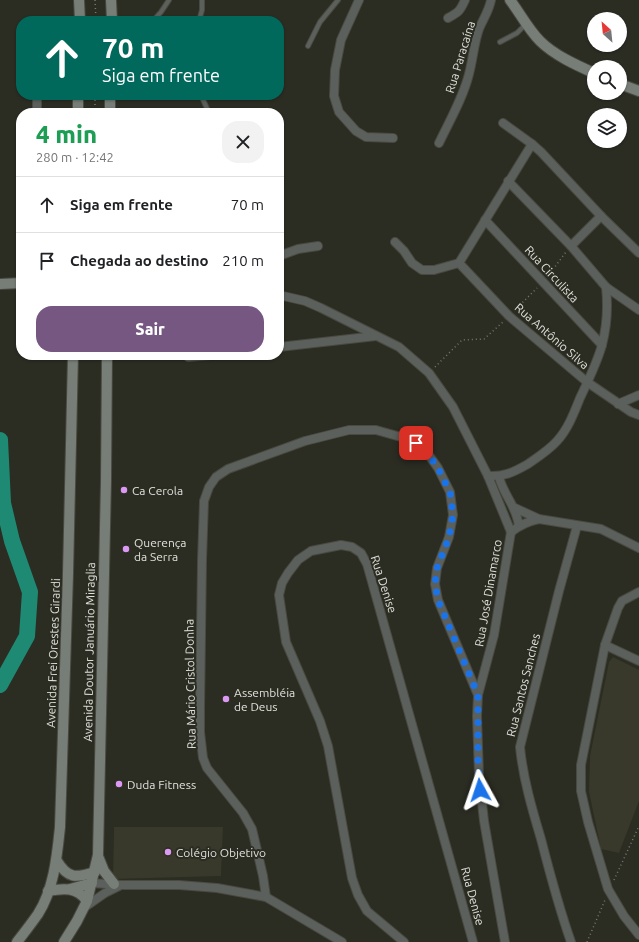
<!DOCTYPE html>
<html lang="pt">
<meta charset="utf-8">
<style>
body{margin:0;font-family:Ubuntu,sans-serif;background:#f2f2f2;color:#202124;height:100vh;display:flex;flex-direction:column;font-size:15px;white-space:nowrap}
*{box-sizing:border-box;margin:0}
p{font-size:13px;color:#757577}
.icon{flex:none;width:22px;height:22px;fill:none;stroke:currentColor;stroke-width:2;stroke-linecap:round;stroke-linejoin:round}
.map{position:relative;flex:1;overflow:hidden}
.details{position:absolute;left:16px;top:108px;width:268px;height:252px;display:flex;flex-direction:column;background:#fff;border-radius:16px;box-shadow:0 1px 3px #0004}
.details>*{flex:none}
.banner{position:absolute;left:16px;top:16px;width:268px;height:84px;border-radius:16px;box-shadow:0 1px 3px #0004;background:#00695c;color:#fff;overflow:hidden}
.needle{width:26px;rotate:333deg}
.controls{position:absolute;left:587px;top:12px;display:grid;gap:8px}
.controls a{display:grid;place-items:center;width:40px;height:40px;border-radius:50%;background:#fff;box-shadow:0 1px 3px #0004;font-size:20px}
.pin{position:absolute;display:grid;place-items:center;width:34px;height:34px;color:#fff;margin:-17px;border-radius:8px;box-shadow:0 2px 6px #0006}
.me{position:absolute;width:44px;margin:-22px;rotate:355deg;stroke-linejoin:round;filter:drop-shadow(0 0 3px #0008)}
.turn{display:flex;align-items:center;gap:14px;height:84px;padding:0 20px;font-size:18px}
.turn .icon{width:52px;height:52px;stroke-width:2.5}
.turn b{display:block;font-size:28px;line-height:34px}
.round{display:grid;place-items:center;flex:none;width:42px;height:42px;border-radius:16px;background:#f2f2f2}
.headline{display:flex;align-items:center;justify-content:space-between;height:68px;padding:0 20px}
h1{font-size:24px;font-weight:800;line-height:30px;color:#1e9e55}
.action{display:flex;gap:8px;margin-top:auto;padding:8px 20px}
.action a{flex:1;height:46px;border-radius:16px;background:#755782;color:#fff;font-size:16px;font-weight:800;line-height:46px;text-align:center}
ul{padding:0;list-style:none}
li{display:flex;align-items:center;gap:12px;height:56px;padding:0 20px;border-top:1px solid #e0e0e0}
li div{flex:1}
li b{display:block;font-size:15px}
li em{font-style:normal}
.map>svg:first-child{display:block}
.built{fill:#38392a}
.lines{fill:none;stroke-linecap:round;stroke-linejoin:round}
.river{stroke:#1f8a73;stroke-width:16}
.lane-casing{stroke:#48493f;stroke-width:6}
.street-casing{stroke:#48493f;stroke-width:10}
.secondary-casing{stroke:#48493f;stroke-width:12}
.path{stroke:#777870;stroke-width:1.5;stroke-dasharray:1 3;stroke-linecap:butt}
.lane{stroke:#5c605c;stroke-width:4}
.street{stroke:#5c605c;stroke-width:8}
.secondary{stroke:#777d77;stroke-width:10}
.route{stroke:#1a73e8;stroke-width:7;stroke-dasharray:0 12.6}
.poi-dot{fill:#dc99f4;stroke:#2b2c22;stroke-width:1.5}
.labels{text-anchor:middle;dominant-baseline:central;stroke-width:4;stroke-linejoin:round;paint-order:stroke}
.street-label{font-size:12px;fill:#dfe0da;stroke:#2b2c22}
.poi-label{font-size:12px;fill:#dfe0da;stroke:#2b2c22;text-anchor:start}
</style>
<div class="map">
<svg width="639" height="942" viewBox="0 0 639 942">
<rect width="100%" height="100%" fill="#2b2c22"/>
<!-- built -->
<g class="built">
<path d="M613 657 639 670V801L619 853 601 849 589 792 590 756 609 662Z"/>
<path d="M114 827H223L221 876 113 879Z"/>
</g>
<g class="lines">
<!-- river -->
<path class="river" d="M0 440 3 503 12 541 30 592 27 636 0 685"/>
<!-- lane casing -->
<g class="lane-casing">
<g id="lane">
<path d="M153 21 161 12 169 0"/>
<path d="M199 21 202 10V0"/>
<path d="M500 42 517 33 526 24"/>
<path d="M308 46 320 22 338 0"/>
<path d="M201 95 209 113"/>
</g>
</g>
<!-- street casing -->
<g class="street-casing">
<g id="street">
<path d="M359 0 341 40 335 70 334 96 339 112 356 131 366 137 393 138"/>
<path d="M448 18C459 12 460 11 465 0"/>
<path d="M37 113V95"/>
<path d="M503 123 532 144 541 152 601 216 639 253"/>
<path d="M439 143C450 120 463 98 469 74 473 59 474 43 479 29 483 19 489 11 491 0"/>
<path d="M508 181 571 246 606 287 639 310"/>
<path d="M485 220 602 345"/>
<path d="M395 242 404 251 412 263 422 270H434L459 263 532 144"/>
<path d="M571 246 601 216"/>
<path d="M279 256 298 249 318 246"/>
<path d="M459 263 509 316 587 382 631 412 639 415"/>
<path d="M279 295 305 301 321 308 399 347 429 373 453 407 488 476 511 532"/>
<path d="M279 347 376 336"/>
<path d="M188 357 210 355"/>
<path d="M618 404 639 395"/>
<path d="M488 476C504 477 514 472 528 464 538 457 549 450 557 441 568 429 574 413 580 398 588 381 597 363 602 345 607 326 608 306 606 287"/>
<path d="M499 477C504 496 516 505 519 526"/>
<path d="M515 508 539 519"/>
<path d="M511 532C520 525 528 521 539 519L601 529 639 548"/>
<path d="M639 592 622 601 618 608 605 645 581 765V791L588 822 608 889 624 916 639 935"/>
<path d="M605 645 639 661"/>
<path d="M92 883 121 885H179L217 888 266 897 342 942"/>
<path d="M266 897 263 876 252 829 243 813 207 768 203 758 200 732V709L202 561 204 501 209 487 216 477 228 469 305 441 349 430H376L408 439 423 447 438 468 450 492 453 515 449 537 437 568 435 584 438 600 478 695"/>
<path d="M85 907 105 893 121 885"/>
<path d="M404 942 367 911 358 895 352 878 328 746 320 721 286 642 279 595 282 583 288 573 298 560 311 551 341 545 352 547 361 553 367 564 473 942"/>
<path d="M505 942 484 821 479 775 477 716 478 695 494 635 511 532"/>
<path d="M571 942C559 908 550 874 541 839 532 809 523 778 520 747L559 591 577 526"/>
</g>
</g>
<!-- secondary casing -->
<g class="secondary-casing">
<g id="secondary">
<path d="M79 0 80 21"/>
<path d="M111 0 112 21"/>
<path d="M510 0C520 13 528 29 540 41 554 55 576 65 594 73"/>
<path d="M620 84 639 91"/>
<path d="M78 113V95"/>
<path d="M110 113V95"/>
<path d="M0 284 21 283"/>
<path d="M98 856 104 871 114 884"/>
<path d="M57 861C68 879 76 878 95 872"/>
<path d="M70 889 92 883"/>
<path d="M48 891C64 888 77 887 87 901"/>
<path d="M17 942C24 933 31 924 38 914 54 889 57 856 60 827L68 574 73 355"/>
<path d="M64 942 77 921 87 901 98 855 106 481 107 355"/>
</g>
</g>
<!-- path -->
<g class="path">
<path d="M95 0 96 21"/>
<path d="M95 113V95"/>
<path d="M548 276 566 252"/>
<path d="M514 311 537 288"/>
<path d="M435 367 462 340 484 339 503 322"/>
<path d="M614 880 639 826"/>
<path d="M587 942 605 900"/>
</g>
<!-- lane -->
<use href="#lane" class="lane"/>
<!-- street -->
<use href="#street" class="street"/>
<!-- secondary -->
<use href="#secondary" class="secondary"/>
</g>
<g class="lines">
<!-- route -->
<path class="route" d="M416 443 423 447 438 468 450 492 453 515 449 537 437 568 435 584 438 600 478 695V760L480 790"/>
</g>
<!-- markers -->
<g class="poi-dot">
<circle cx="124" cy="490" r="4"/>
<circle cx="126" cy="549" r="4"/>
<circle cx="226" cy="699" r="4"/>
<circle cx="119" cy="784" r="4"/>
<circle cx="168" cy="852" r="4"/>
</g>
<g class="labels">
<!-- street labels -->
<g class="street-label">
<text transform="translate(460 57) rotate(-73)">Rua Paracaína</text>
<text transform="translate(552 274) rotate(47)">Rua Circulista</text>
<text transform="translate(552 336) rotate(41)">Rua Antônio Silva</text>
<text transform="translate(384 584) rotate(72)">Rua Denise</text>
<text transform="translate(488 593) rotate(-80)">Rua José Dinamarco</text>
<text transform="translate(89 652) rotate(-89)">Avenida Doutor Januário Miraglia</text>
<text transform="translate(53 653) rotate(-88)">Avenida Frei Orestes Girardi</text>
<text transform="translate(190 684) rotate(-91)">Rua Mário Cristol Donha</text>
<text transform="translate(523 685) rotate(-76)">Rua Santos Sanches</text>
<text transform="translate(473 896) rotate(75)">Rua Denise</text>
</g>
<!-- poi labels -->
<g class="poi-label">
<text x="132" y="490">Ca Cerola</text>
<text x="134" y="542">Querença<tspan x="134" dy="14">da Serra</tspan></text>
<text x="234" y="692">Assembléia<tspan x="234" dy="14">de Deus</tspan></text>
<text x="127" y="784">Duda Fitness</text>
<text x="176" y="852">Colégio Objetivo</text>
</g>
</g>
</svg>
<div class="controls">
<a><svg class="needle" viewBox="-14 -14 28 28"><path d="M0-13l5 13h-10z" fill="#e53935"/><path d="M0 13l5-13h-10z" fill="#757577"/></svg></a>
<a><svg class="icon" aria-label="search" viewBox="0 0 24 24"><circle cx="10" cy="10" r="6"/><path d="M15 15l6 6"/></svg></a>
<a><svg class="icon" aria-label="layers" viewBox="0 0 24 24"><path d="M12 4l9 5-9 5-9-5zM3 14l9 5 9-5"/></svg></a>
</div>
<div class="pin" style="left:416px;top:443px;background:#d93025"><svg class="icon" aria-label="arrive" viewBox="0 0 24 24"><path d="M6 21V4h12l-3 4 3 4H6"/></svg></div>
<svg class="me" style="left:480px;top:790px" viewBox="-20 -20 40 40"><path d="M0-17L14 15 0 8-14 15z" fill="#1a73e8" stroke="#fff" stroke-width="4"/></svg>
<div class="banner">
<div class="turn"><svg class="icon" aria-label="ahead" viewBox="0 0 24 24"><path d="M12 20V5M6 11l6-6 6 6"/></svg><div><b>70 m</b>Siga em frente</div></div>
</div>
<section class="details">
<div class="headline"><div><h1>4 min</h1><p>280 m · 12:42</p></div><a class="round"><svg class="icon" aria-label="close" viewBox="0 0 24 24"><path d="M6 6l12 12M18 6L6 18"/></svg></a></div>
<ul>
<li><svg class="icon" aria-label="ahead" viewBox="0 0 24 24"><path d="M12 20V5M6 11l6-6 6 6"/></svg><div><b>Siga em frente</b></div><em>70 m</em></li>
<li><svg class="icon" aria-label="arrive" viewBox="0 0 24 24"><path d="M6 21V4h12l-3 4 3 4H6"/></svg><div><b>Chegada ao destino</b></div><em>210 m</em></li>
</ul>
<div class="action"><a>Sair</a></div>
</section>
</div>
